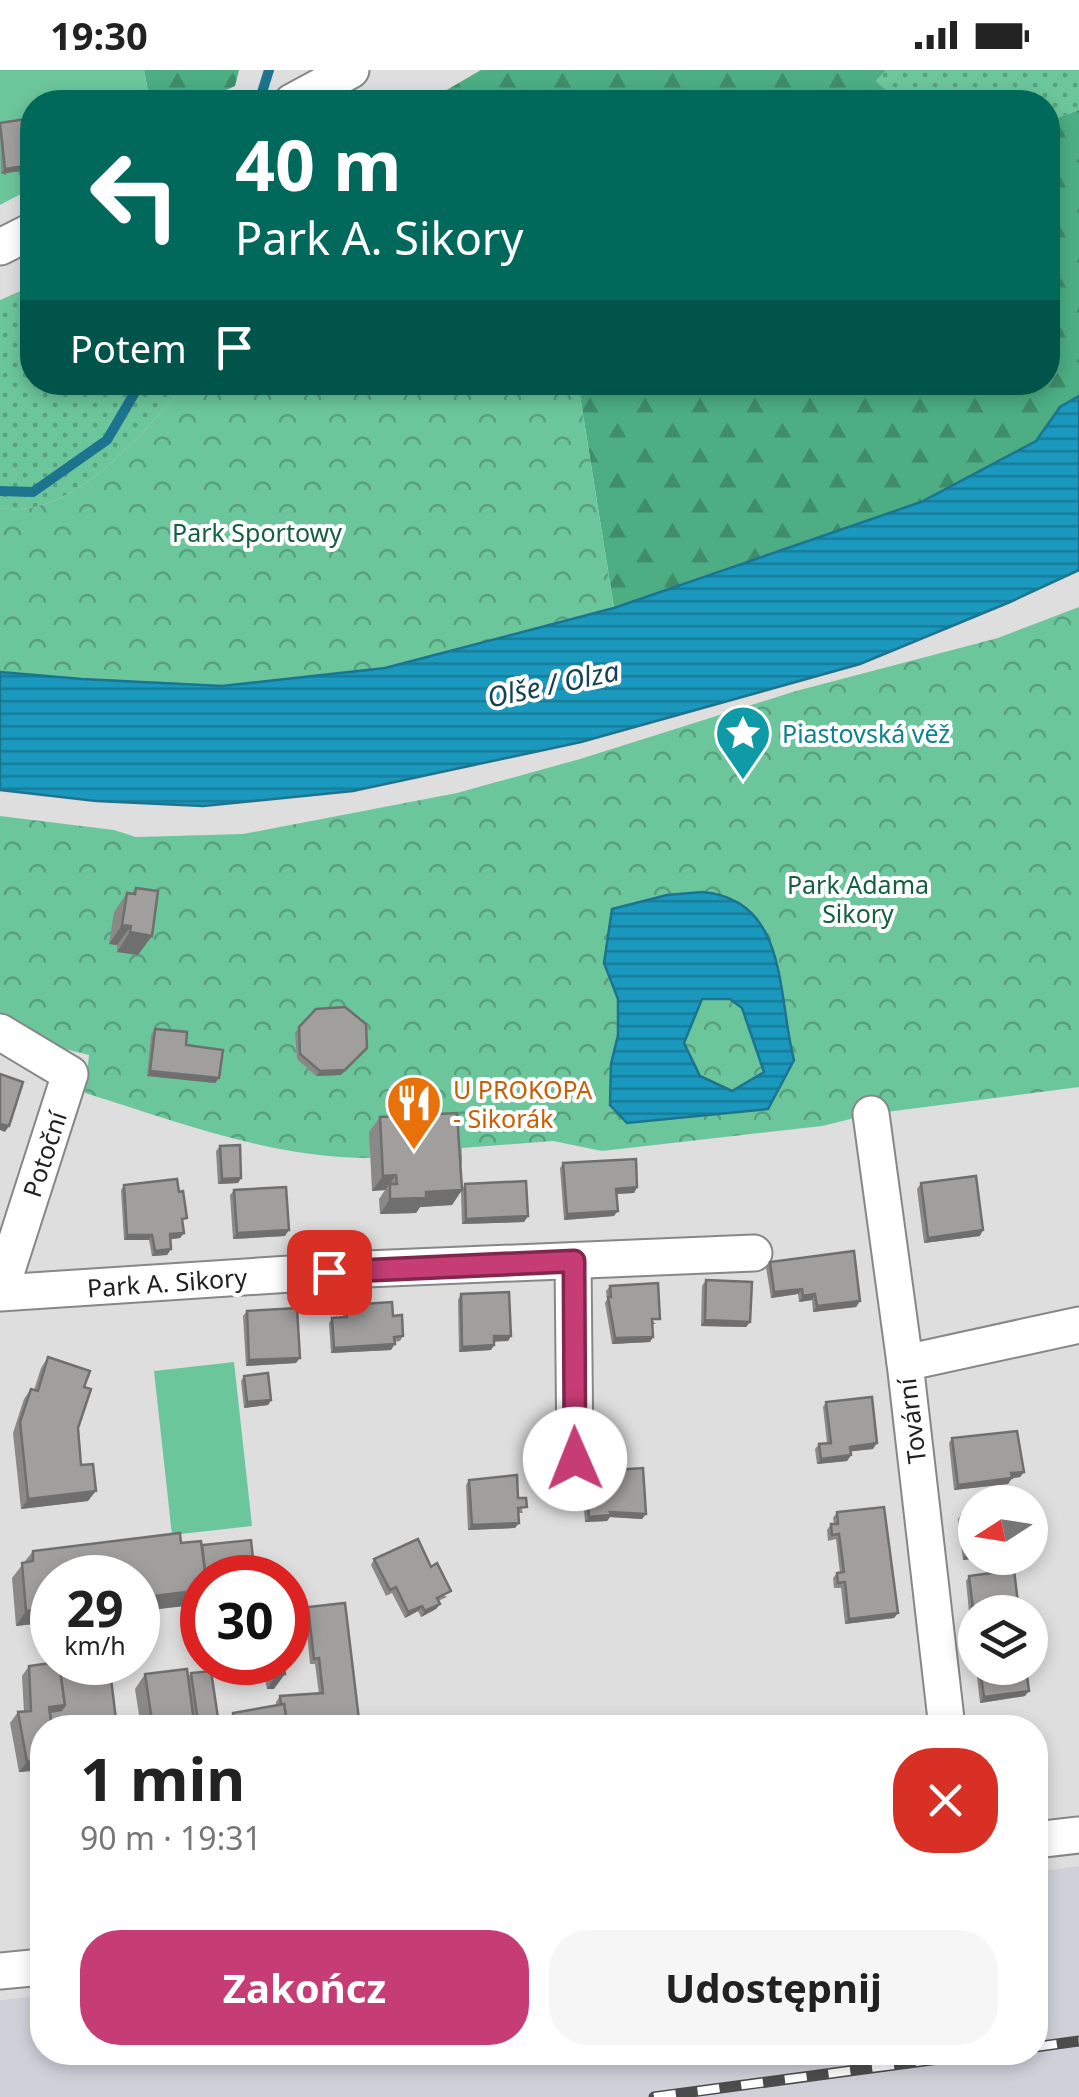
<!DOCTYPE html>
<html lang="pl">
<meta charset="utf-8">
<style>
body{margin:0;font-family:"Noto Sans",sans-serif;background:#f6f6f6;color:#222;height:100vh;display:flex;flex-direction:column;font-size:38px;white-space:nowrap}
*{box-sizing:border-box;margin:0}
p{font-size:32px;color:#767676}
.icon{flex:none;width:55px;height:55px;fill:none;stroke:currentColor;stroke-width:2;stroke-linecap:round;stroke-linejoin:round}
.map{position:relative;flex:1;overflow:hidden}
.sheet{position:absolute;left:30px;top:1645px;width:1018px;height:350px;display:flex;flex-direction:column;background:#fff;border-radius:40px;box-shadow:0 5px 15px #0003}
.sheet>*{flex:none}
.top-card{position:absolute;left:20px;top:20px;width:1040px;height:305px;border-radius:40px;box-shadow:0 5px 15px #0003;background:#00695c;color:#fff;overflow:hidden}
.needle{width:65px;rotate:258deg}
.buttons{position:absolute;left:958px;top:1415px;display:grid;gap:20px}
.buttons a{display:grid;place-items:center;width:90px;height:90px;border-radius:50%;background:#fff;box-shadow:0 5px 15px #0003;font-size:50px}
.speed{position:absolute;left:30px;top:1485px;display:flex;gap:20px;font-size:50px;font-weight:700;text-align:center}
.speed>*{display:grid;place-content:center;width:130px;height:130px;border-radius:50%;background:#fff;box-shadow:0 5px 15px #0003;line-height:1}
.speed small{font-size:25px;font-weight:400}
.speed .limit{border:15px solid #d22;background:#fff;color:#111}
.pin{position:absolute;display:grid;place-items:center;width:85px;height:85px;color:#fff;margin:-42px;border-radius:20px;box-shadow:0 5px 15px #0006}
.me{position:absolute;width:110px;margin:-55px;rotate:359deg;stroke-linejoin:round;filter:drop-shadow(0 0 8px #0008)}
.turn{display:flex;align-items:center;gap:35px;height:210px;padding:0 50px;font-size:45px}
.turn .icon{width:130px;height:130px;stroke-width:2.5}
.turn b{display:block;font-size:70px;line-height:85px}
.then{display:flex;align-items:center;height:95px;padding:0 50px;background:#0003;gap:20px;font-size:38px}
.round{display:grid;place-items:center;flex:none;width:105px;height:105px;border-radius:40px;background:#f6f6f6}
.headline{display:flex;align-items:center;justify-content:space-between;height:170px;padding:0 50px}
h1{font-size:60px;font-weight:700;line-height:75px}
.primary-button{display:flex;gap:20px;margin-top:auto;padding:20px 50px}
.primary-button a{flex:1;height:115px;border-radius:40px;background:#c63c75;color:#fff;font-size:40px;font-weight:700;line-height:115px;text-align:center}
.primary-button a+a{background:#f6f6f6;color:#222}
.status{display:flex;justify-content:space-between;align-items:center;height:70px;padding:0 50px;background:#fff;direction:ltr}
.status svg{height:28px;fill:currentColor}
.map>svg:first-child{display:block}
.built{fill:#d0d0d9}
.grass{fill:url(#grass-dots)}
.forest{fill:url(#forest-firs)}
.park{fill:url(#park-crowns)}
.garden{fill:#6cc69b}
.water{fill:url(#water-rules);stroke:#1c748f;stroke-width:2.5;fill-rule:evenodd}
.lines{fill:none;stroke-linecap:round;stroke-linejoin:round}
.stream{stroke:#1c748f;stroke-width:10}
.minor-casing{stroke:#868788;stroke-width:39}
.minor{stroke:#fff;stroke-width:35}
.rail-casing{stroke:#4c4c4d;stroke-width:11}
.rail{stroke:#fff;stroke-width:8;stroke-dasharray:22;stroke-linecap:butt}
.wall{fill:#8a8988}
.shaded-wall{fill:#706f6f}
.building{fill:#a09f9e;stroke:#706f6f;stroke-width:2.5}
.route-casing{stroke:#81274c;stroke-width:25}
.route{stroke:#c63c75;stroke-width:18}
.labels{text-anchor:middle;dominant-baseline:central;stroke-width:8;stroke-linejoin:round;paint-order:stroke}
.park-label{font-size:25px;fill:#145f41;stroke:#fff}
.culture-label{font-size:25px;fill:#0d838f;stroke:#fff;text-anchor:start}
.food-label{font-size:25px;fill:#c56008;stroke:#fff;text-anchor:start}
.street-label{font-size:25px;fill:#212122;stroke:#fff}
.water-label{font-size:28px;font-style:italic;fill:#134354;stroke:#fff}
</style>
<div class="status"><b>19:30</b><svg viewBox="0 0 49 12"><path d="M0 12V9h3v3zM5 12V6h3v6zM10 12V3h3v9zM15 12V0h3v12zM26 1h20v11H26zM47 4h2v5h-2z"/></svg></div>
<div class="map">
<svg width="1079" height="2027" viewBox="0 0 1079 2027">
<defs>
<pattern id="grass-dots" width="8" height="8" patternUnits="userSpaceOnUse" patternTransform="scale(2.5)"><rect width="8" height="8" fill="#6cc69b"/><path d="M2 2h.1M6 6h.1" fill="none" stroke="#58a07e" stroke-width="1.8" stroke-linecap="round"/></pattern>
<pattern id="forest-firs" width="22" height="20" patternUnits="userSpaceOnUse" patternTransform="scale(2.5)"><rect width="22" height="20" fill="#4cae82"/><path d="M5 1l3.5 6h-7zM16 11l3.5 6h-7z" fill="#3f8d6a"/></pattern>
<pattern id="park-crowns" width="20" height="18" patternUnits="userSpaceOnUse" patternTransform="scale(2.5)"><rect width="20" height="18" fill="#6cc69b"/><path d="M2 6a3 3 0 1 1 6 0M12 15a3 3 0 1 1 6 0" fill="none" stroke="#58a07e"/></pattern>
<pattern id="water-rules" width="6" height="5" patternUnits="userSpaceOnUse" patternTransform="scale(2.5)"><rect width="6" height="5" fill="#1a98be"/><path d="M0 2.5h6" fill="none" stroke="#177c9a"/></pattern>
</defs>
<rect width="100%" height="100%" fill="#dededf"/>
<!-- built -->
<path class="built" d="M1079 1796V2027H0V1930L42 1926V1982H1035V1802Z"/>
<!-- grass -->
<g class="grass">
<path d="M886 0H1079V40L1048 51V32H899L876 11Z"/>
<path d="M32 216V312L187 313C144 362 72 451 0 438V230Z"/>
</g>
<!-- forest -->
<g class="forest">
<path d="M144 0H239L235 16 200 32H150Z"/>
<path d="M481 0H886L876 11 899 32H426Z"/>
<path d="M1079 40V326L1060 337 1036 371 921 432 614 538 578 313 1048 312V51Z"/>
</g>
<!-- park -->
<g class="park">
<path d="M0 0H144L150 32H32V118L0 135Z"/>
<path d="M187 313H578L614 538 385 598 222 616 82 609 0 602V438C72 451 144 362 187 313Z"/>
<path d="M1079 537V1017L871 1044 822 1056 602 1081 553 1071 462 1078V1095L449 1096 370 1063V1088C271 1088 179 1052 85 1023L89 985 37 972 0 949V746L114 760 136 767 243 764 457 723 580 689 796 621 998 568Z"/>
</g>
<!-- garden -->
<g class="garden">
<path d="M0 0H131L135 19 65 32H32V39L0 45Z"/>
<path d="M234 1292 252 1456 172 1465 154 1301Z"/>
</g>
<!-- water -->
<g class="water">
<path d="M1079 326V500L1010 532 860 594 581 672 353 721 203 736 96 731 0 720V602L82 609 222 616 385 598 614 538 921 432 1036 371 1060 337Z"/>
<path d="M702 822C789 829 777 926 794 990L768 1039 627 1053 610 1035 611 994 618 965V929L604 893 612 839 667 825ZM702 929H730L742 938 764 1002 732 1021 700 1006 684 973Z"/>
</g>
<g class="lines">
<!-- stream -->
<g class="stream">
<path d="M259 32 269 0"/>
<path d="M0 421 33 422 107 370 141 312"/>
</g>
<!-- minor casing -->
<g class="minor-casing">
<g id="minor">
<path d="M292 32 351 0"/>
<path d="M0 177 32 161"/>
<path d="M0 962 70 1004 0 1222"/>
<path d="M871 1044 905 1293 947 1658"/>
<path d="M573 1191 575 1389"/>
<path d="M0 1223 366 1199 754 1183"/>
<path d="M905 1293 1079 1255"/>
<path d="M1035 1770 1079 1765"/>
<path d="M0 1901 42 1897"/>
</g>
</g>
<!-- minor -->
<use href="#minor" class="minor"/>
<!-- rail casing -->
<g class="rail-casing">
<g id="rail">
<path d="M1035 1977 1079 1971"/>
<path d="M654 2027 991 1982"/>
</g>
</g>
<!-- rail -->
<use href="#rail" class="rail"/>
</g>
<!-- wall -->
<g class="wall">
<path d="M32 48V99L1 104 0 53Z"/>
<path d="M136 818 138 885 117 882V875L109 874 114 842 127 823H132Z"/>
<path d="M299 957 363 983 341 1005 316 1006 297 989 295 963Z"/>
<path d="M155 959 186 975 219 1008 215 1013 147 1006 151 965Z"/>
<path d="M380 1047 462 1119 465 1114 528 1146 524 1152 462 1154 461 1121 452 1135 420 1137 416 1143 380 1144 379 1129 385 1120 372 1121 369 1062Z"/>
<path d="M220 1076 241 1108 238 1113 218 1114 216 1081Z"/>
<path d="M563 1093 637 1117 634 1123 617 1124 614 1146 564 1150 560 1098Z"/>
<path d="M921 1113 980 1166 924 1173 917 1119Z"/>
<path d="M124 1115 183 1154 184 1163 180 1168 170 1169 171 1179 167 1185 152 1186 149 1170H124L121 1120Z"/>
<path d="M234 1120 285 1166 233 1169 230 1125Z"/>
<path d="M770 1192 860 1231 856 1237 813 1242 812 1230 799 1232 798 1224 771 1228 766 1197Z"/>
<path d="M706 1210 750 1252 746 1257 701 1256 702 1216Z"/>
<path d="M610 1216 656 1254H653V1267L650 1272 612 1274 605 1233 607 1229 606 1221Z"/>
<path d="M461 1224 511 1266 508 1271H494V1275L491 1280 459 1282 458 1230Z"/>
<path d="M347 1235 393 1246 403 1266 400 1271 394 1272 391 1280 331 1283 329 1253 332 1248 343 1247V1240Z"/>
<path d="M247 1241 296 1293 246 1296 243 1246Z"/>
<path d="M48 1287 84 1317 78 1358 81 1395 88 1431 21 1439 13 1363 24 1329 31 1319 34 1320 41 1298Z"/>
<path d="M244 1306 271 1330 268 1335 244 1338 241 1311Z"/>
<path d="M826 1332 873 1379 850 1381 851 1385 847 1391 817 1394 815 1379 819 1374 827 1373 823 1337Z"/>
<path d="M952 1368 1024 1402 1020 1407 1012 1408 1008 1414 954 1420 949 1373Z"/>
<path d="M586 1402 646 1444 642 1449 610 1447 607 1451 585 1452 584 1439H576V1425L579 1419H583V1407Z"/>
<path d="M469 1410 518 1428 523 1443H519L515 1458 468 1460 466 1415Z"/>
<path d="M837 1442 898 1543 894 1548 845 1554 841 1518H834L833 1508 837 1503H840L836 1469 828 1471 827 1460 831 1454H834L833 1448Z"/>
<path d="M962 1444 975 1488 963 1490 958 1449Z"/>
<path d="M181 1473 202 1534 16 1556 12 1508 33 1481Z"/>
<path d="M374 1489 447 1527 438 1531 440 1534 436 1539 421 1547 418 1541 405 1548 392 1523 386 1526 371 1495Z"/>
<path d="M969 1506 1019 1541 1018 1542H975V1551L970 1552 966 1511Z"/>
<path d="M308 1537 360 1658H226L225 1653 233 1643 276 1635V1632L280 1626 319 1624 315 1594H310L305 1542Z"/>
<path d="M970 1567 975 1589 968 1590 966 1572Z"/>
<path d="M52 1577V1592L42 1658V1700L19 1702 10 1653 18 1642H24L22 1606 29 1596 50 1593 49 1582Z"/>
<path d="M283 1592 274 1619H267L265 1609 240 1612 238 1593Z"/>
<path d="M976 1598H1026L1025 1626 980 1633Z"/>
<path d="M191 1603 218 1648 212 1658H141L135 1619 145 1604 188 1607Z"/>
</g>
<!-- shaded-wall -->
<g class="shaded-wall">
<path d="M32 95V99L1 104 5 99Z"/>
<path d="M122 855 131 856 117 875 109 874Z"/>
<path d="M130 862 152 866 138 885 117 882Z"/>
<path d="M367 978 341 1005 316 1006 320 1001Z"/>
<path d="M150 1001 219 1008 215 1013 147 1006Z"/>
<path d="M0 1054 9 1056 5 1062 0 1060Z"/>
<path d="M396 1105 385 1120 372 1121 383 1106Z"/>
<path d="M241 1108 238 1113 218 1114 222 1109Z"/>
<path d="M637 1117 634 1123 613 1124 616 1119Z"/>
<path d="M462 1120 452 1135 420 1137 416 1143 380 1144 390 1129 426 1122Z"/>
<path d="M618 1141 614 1146 564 1150 567 1144Z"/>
<path d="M528 1146 524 1152 462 1154 466 1149Z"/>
<path d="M289 1160 285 1166 233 1169 237 1163Z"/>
<path d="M983 1160 980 1166 924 1173 928 1168Z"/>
<path d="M184 1163 180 1168 166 1170 170 1164Z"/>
<path d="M127 1165H152L149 1170H124Z"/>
<path d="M171 1179 167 1185 152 1186 155 1181Z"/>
<path d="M802 1219 798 1224 771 1228 774 1222Z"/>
<path d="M815 1224 812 1230 799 1232 803 1226Z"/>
<path d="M860 1231 856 1237 813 1242 817 1236Z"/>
<path d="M705 1250 750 1252 746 1257 701 1256Z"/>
<path d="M494 1266H511L508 1271 490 1272Z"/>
<path d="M653 1267 650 1272 612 1274 615 1268Z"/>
<path d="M395 1274 391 1280 331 1283 334 1278Z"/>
<path d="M494 1275 491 1280 459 1282 462 1277Z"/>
<path d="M300 1288 296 1293 246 1296 249 1290Z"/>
<path d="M271 1330 268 1335 244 1338 247 1332Z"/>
<path d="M877 1373 873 1379 846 1382 850 1377Z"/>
<path d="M851 1385 847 1391 817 1394 821 1389Z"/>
<path d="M1024 1402 1020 1407 1008 1409 1011 1403Z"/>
<path d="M1012 1408 1008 1414 954 1420 958 1415Z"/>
<path d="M96 1421 88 1431 21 1439 28 1429Z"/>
<path d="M580 1434H588L584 1439H576Z"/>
<path d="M610 1442 646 1444 642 1449 610 1447 607 1451 585 1452 589 1447Z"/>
<path d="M519 1453 515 1458 468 1460 472 1455Z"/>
<path d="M975 1484V1488H984L963 1490 966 1485Z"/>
<path d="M202 1520V1534L138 1541V1528Z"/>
<path d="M440 1534 436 1539 421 1547 425 1541Z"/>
<path d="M422 1536 418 1541 405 1548 408 1542Z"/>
<path d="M52 1538V1552L16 1556 26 1541Z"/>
<path d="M898 1543 894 1548 845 1554 849 1549Z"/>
<path d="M276 1594 265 1609 240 1612 250 1597Z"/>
<path d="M277 1604H285L274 1619H267Z"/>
<path d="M1029 1621 1025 1626 980 1633 984 1627Z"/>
<path d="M65 1635 58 1646 46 1647 49 1637Z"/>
<path d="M218 1648 212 1658H193L198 1652Z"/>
<path d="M194 1652 190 1658H155Z"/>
<path d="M42 1690V1700L19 1702 27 1692Z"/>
</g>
<!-- building -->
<g class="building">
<path d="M32 48V95L5 99 0 53Z"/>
<path d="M136 818 158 821 152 866 130 862 131 856 122 855 127 823 135 824Z"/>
<path d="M345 937 366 954 367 978 345 1000 320 1001 300 984 299 957 316 939Z"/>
<path d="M155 959 187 962 186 975 223 980 219 1008 150 1001Z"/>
<path d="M0 1004 23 1012 9 1056 0 1054Z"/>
<path d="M457 1043 462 1120 426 1122V1128L390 1129V1114H397L396 1105 383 1106 380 1047Z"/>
<path d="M240 1075 241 1108 222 1109 220 1076Z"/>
<path d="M636 1089 637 1117 616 1119 618 1141 567 1144 563 1093Z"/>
<path d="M976 1106 983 1160 928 1168 921 1113Z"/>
<path d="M177 1109 179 1122 183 1121 187 1148 182 1149 184 1163 170 1164 171 1179 155 1181 152 1165H127L124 1115Z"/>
<path d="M526 1111 528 1146 466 1149 465 1114Z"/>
<path d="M286 1117 289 1160 237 1163 234 1120Z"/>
<path d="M854 1181 860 1231 817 1236 815 1224 803 1226 802 1219 774 1222 770 1192Z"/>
<path d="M706 1210 752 1212 750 1252 705 1250Z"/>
<path d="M658 1213 660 1249H652L653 1267 615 1268 608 1227H611L610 1216Z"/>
<path d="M509 1222 511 1266H494V1275L462 1277 461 1224Z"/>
<path d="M392 1232 393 1246 402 1245 403 1266 394 1267 395 1274 334 1278 332 1248 347 1247V1235Z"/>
<path d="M297 1238 300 1288 249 1290 247 1241Z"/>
<path d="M48 1287 90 1301 84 1317 91 1319 78 1358 81 1395 93 1394 96 1421 28 1429 20 1352 31 1319 38 1321Z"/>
<path d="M268 1303 271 1330 247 1332 244 1306Z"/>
<path d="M872 1327 877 1373 850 1377 851 1385 821 1389 819 1374 831 1373 826 1332Z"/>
<path d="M1017 1361 1024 1402 1011 1403 1012 1408 958 1415 952 1368Z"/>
<path d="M643 1398 646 1444 610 1442 611 1445 589 1447 588 1434H580L579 1419H587L586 1402Z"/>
<path d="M517 1405 518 1428H526L527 1437 518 1438 519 1453 472 1455 469 1410Z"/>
<path d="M884 1437 898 1543 849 1549 845 1512 838 1513 837 1503 844 1502 839 1464 832 1465 831 1454H838L837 1442Z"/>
<path d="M975 1442V1484L966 1485 962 1444Z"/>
<path d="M180 1463 181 1473 201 1471 206 1508H202V1520L138 1528V1508H52V1538L26 1541 22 1493 33 1491V1481Z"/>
<path d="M418 1469 431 1497 437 1493 451 1521 437 1528 440 1534 425 1541 422 1536 408 1542 396 1517 390 1520 374 1489Z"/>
<path d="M251 1470 255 1508H206L202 1475Z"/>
<path d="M1014 1500 1019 1541 975 1542 974 1547 969 1506Z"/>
<path d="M345 1533 360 1658H288L284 1634H281L280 1626 323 1623 319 1588 314 1589 308 1537Z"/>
<path d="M975 1566V1584H972L970 1567Z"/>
<path d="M59 1592 65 1635 49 1637 52 1658H42V1690L27 1692 18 1642 31 1641 29 1596Z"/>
<path d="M59 1592H109L117 1658H52L50 1642 61 1640 65 1635Z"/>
<path d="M250 1592H283L285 1604H277L276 1594 250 1597Z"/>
<path d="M980 1598H1026L1029 1621 984 1627Z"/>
<path d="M187 1599 194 1652 153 1658 145 1604Z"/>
<path d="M211 1601 218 1648 198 1652 191 1603Z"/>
<path d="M284 1634 288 1658H235L233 1643Z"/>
<path d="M1035 1658 1041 1702 1035 1703Z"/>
</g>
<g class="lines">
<!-- route casing -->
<g class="route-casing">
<path id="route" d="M329 1202 574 1191 575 1389"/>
</g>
<!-- route -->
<use href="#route" class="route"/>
</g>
<!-- icons -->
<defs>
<g id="sight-pin" transform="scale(2.875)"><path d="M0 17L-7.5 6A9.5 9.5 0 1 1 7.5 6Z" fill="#0f9aa8" stroke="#fff"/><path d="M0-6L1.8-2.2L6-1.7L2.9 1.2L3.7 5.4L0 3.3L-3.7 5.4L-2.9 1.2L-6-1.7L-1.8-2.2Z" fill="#fff"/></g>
<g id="restaurant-pin" transform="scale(2.875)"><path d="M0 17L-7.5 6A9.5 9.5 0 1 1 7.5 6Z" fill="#e8710a" stroke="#fff"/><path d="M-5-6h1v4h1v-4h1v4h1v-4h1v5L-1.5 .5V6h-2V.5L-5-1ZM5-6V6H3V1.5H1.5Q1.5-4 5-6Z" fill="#fff"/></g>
</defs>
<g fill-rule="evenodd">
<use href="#sight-pin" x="743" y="663"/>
<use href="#restaurant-pin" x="414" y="1033"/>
</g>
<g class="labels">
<!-- park labels -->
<g class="park-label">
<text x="257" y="462">Park Sportowy</text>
<text x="858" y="814">Park Adama<tspan x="858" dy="29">Sikory</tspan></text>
</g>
<!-- culture labels -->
<g class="culture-label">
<text x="782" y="663">Piastovská věž</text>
</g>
<!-- food labels -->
<g class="food-label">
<text x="453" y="1019">U PROKOPA<tspan x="453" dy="29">- Sikorák</tspan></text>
</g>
<!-- street labels -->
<g class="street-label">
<text transform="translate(44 1084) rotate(-72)">Potoční</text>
<text transform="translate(167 1212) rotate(-4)">Park A. Sikory</text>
<text transform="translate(911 1351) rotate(-97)">Tovární</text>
</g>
<!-- water labels -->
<g class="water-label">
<text transform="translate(553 613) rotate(-12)">Olše / Olza</text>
</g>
</g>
</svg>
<div class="buttons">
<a><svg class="needle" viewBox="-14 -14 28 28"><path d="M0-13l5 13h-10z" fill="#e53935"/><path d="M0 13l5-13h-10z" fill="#767676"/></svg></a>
<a><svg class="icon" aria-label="layers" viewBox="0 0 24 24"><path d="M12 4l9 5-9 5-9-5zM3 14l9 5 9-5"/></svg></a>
</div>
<div class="speed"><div>29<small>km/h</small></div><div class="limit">30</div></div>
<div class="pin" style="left:329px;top:1202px;background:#d93025"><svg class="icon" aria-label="arrive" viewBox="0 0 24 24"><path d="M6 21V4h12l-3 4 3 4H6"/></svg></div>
<svg class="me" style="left:575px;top:1389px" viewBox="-20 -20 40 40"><circle r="19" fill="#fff"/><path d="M0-13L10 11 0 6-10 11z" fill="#c63c75"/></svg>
<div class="top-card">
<div class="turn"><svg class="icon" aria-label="left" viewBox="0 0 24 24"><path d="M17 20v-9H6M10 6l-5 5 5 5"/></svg><div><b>40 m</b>Park A. Sikory</div></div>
<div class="then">Potem<svg class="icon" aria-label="arrive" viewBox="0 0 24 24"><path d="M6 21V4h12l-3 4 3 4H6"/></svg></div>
</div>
<section class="sheet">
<div class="headline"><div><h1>1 min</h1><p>90 m · 19:31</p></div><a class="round" style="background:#d93025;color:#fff"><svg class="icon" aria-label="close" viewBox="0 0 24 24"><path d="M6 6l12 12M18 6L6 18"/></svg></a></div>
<div class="primary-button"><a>Zakończ</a><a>Udostępnij</a></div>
</section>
</div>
